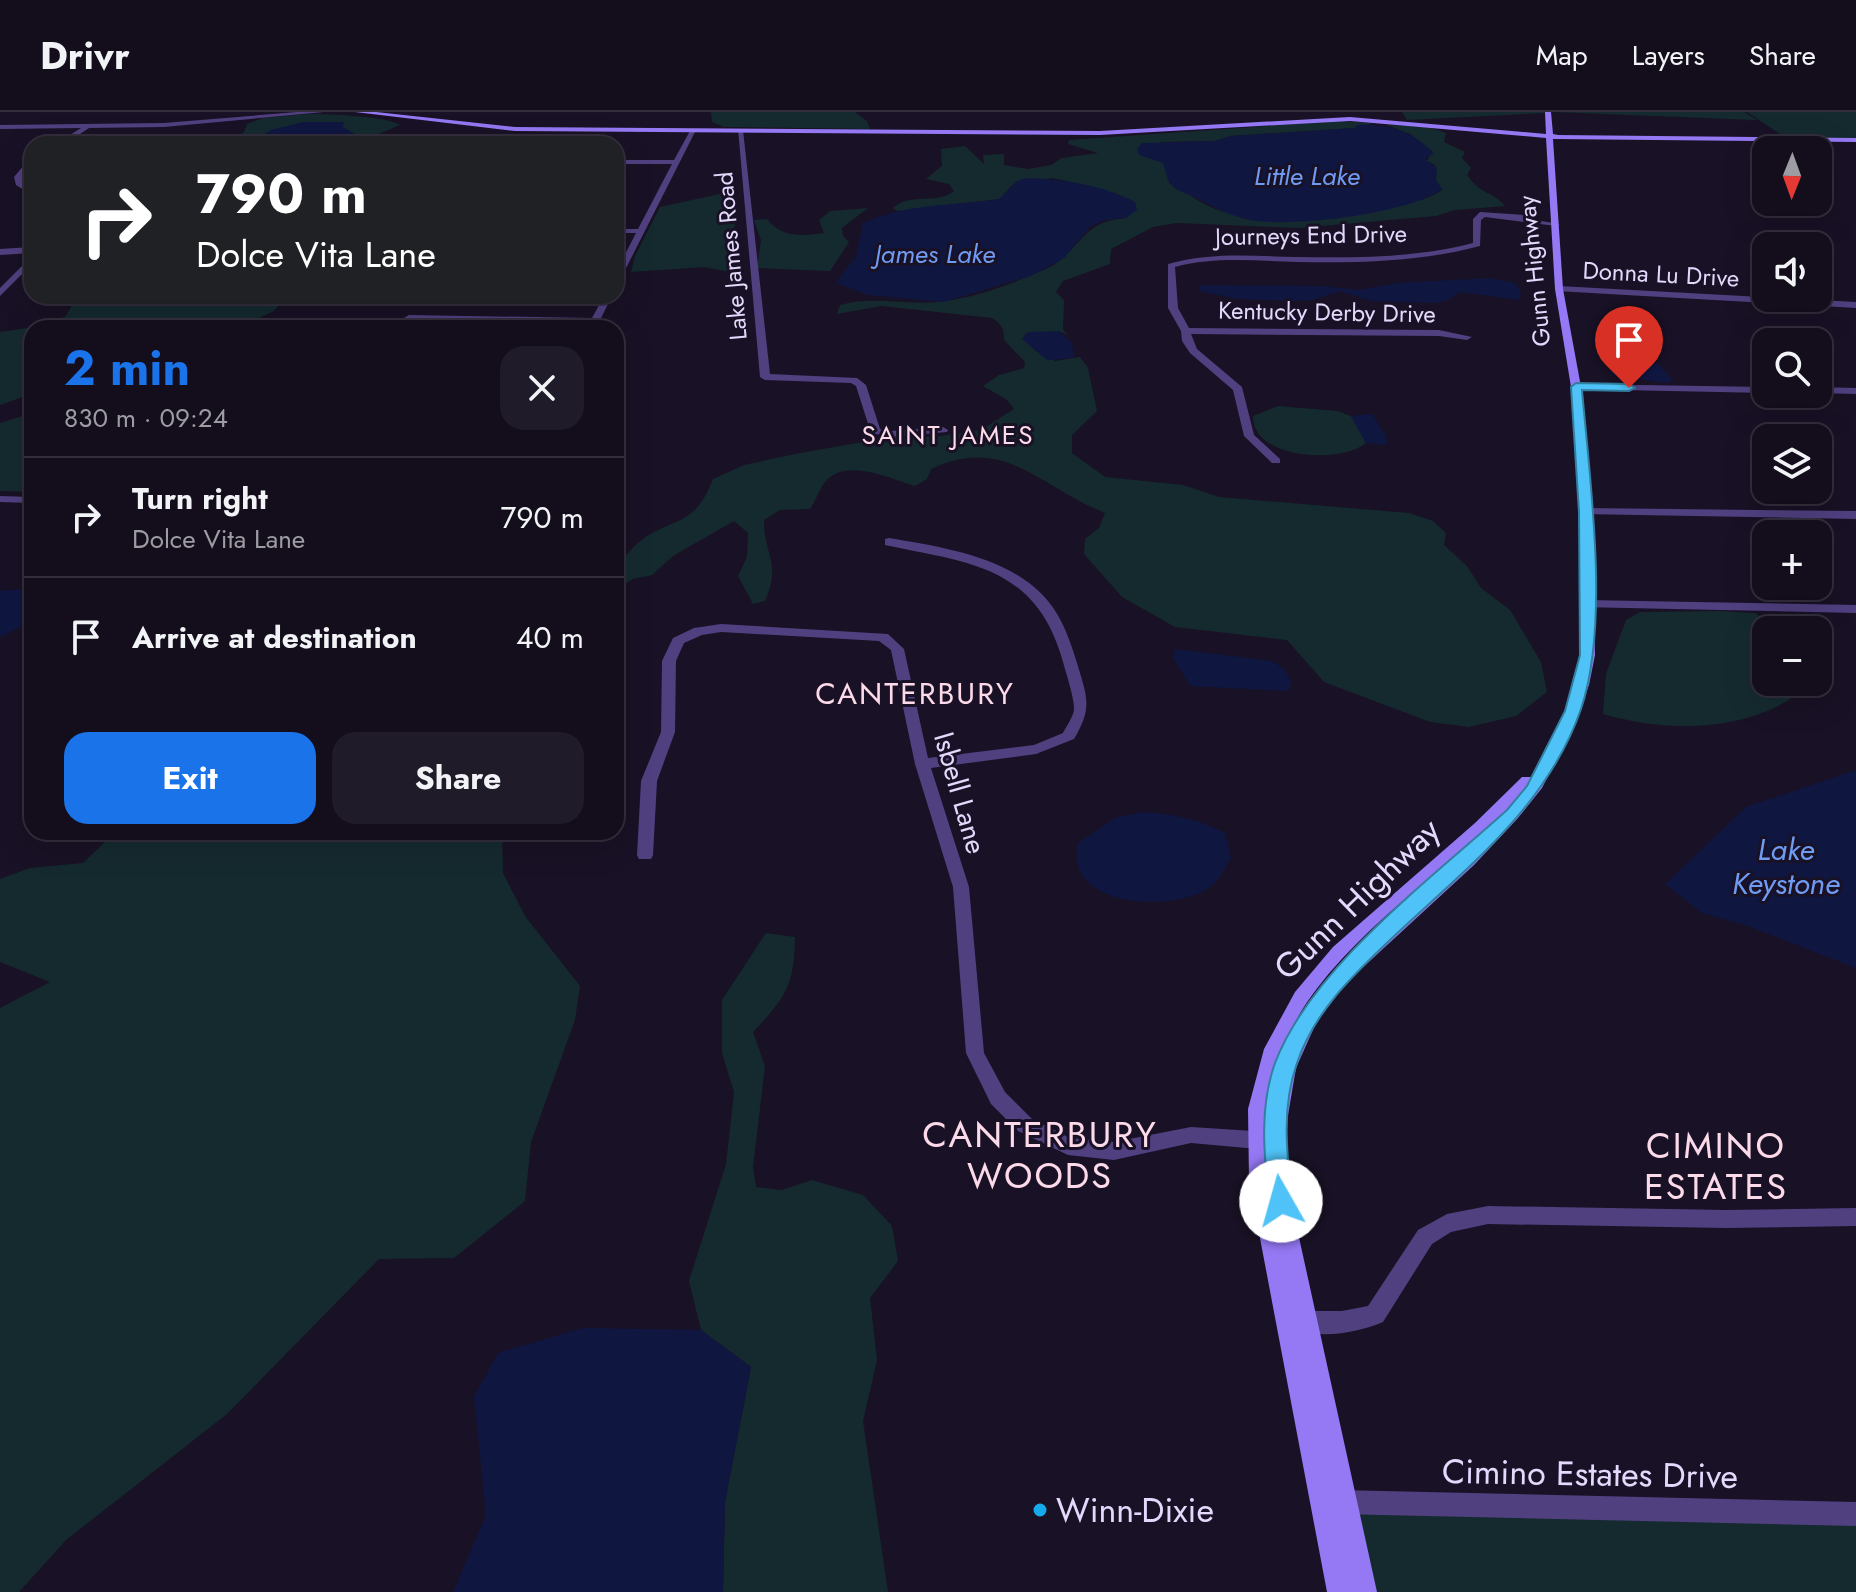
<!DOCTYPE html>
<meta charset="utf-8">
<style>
body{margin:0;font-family:Jost,sans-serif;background:#201b29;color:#f1f3f6;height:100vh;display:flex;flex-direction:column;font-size:30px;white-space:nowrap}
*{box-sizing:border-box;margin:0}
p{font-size:26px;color:#9d9ca3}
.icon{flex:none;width:44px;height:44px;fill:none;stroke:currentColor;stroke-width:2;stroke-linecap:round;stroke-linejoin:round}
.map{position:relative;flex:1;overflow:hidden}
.sheet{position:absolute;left:24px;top:208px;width:600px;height:520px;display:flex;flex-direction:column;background:#130d1c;border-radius:24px;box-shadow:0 8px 32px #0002,0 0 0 2px #322d3b}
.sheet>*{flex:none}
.guide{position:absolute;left:24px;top:24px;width:600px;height:168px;border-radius:24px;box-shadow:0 8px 32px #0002,0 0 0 2px #322d3b;background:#202124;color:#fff;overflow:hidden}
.needle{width:52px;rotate:181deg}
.fabs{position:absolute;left:1752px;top:24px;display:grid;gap:16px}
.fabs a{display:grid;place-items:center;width:80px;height:80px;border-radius:16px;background:#130d1c;box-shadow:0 8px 32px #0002,0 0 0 2px #322d3b;font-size:40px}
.pin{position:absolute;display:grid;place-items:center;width:68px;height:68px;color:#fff;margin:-82px -34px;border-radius:50% 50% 50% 0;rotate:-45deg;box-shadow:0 0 8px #0007}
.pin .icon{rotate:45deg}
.me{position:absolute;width:88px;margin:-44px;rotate:353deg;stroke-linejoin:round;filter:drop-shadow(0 0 6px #0008)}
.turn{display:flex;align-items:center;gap:28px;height:168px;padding:0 40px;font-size:36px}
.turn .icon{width:104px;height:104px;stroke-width:2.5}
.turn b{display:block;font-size:56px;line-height:68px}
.round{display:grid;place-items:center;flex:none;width:84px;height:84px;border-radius:24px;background:#201b29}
.overview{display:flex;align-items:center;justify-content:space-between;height:136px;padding:0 40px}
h1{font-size:48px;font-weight:700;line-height:60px;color:#1a73e8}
.primary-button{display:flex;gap:16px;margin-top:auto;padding:16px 40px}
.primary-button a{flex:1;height:92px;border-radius:24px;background:#1a73e8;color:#fff;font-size:32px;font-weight:700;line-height:92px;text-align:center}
.primary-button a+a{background:#201b29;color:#f1f3f6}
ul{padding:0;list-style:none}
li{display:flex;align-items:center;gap:24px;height:120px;padding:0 40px;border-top:2px solid #322d3b}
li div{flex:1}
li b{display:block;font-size:30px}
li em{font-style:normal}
header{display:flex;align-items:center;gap:48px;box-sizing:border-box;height:112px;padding:0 40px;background:#130d1c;border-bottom:2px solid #322d3b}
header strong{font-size:38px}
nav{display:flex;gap:44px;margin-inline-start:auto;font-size:28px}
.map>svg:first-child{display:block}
.green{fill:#152a2f}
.water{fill:#0f1741}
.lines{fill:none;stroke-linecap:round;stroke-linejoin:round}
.street{fill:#504080;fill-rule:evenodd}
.secondary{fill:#9478f4;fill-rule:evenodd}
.route{fill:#4fc3f7;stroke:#337fa1;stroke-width:2}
.poi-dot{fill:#15aaec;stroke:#191125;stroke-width:3}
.labels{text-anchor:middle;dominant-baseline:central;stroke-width:6;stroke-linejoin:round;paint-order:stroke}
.far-street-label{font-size:24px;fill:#e4d9fc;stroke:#191125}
.far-water-label{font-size:26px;font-style:italic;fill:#6f9bf3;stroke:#191125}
.far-neighbourhood-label{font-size:26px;letter-spacing:2px;fill:#fcdae9;stroke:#191125}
.street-label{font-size:28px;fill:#e4d9fc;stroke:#191125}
.neighbourhood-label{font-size:30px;letter-spacing:2px;fill:#fcdae9;stroke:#191125}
.water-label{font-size:30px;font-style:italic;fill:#6f9bf3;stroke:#191125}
.near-street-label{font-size:34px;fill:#e4d9fc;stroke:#191125}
.near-poi-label{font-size:34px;fill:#e4d9fc;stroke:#191125;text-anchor:start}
.near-neighbourhood-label{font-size:36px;letter-spacing:2px;fill:#fcdae9;stroke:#191125}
</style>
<header>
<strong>Drivr</strong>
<nav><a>Map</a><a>Layers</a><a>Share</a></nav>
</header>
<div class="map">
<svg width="1856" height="1480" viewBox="0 0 1856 1480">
<rect width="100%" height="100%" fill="#191125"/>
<!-- green -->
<g class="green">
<path d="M711 0H855L867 9 870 17 724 15 712 10Z"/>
<path d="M1402 0H1545V1L1407 8Z"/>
<path d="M1551 0H1744L1757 8Z"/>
<path d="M1747 0H1856V26H1786Z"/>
<path d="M308 2C327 2 388 4 400 13L374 24 383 29 378 32H226L244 20 247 12 263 6Z"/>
<path d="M1338 9 1375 11 1355 16 1231 24 1215 29 1160 30C1174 128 1315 112 1384 96 1404 91 1425 90 1442 78L1436 68 1435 53 1427 49 1432 39 1410 22 1387 13 1428 15 1446 21 1444 30 1465 40 1462 46 1471 56 1467 63C1483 85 1492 78 1505 94L1455 98 1436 104 1299 116 1176 111 1153 115 1111 137 1110 152 1063 169 1056 180 1064 188 1063 217 1067 223 1059 219 1034 238 1055 249 1080 245 1088 256 1097 299 1072 323V341L1105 365 1183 373 1219 385 1409 401 1433 409 1446 421 1444 433 1467 454 1481 476 1510 498 1541 550 1547 580 1516 604 1469 615 1430 610 1324 570 1287 528 1175 515 1122 485 1084 442 1085 427 1099 416 1105 401C1041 376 1005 322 931 357L927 367 915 374C890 367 846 345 825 370 819 377 816 389 810 397L780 398 764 408C764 445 782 450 765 489L753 492 738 464 747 445 748 421 734 409 673 444 652 463 633 467 616 478V452C624 446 631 437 639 430 672 404 694 417 713 367L744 353 795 342 890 325H933L981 318 1014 297 1006 287 983 274 999 263 1024 256 1025 250 1004 228C1004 217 1002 212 992 206L881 194 837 202 840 193C876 183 910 195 945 189 981 184 1020 169 1052 154 1084 133 1082 110 1126 106L1085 73 1052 66 1012 73 1000 87 897 99 893 96C910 80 938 93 954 79L949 72 926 67 942 54 941 37 965 34 984 52 983 43 1004 42V53L1027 57 1051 53 1062 46 1098 41 1068 32 1069 28Z"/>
<path d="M724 81 733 82C739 95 736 108 733 121L740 129 743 159 740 162 704 155 631 160 635 144 660 95Z"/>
<path d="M868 96 842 116 843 124 849 130 830 159 757 156 761 128 754 108 767 107C781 126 803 124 824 121L819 108 830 99Z"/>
<path d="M77 184H286L274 199 237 216H32V282L0 293V220L42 214 66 204Z"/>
<path d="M1278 294 1337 299 1351 304 1366 331C1342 352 1252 348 1253 304Z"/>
<path d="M32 301V380L0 379V311Z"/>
<path d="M1720 499 1755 501 1783 518H1766V570H1813C1758 621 1671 622 1603 602L1606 562 1626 508 1640 500Z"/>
<path d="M115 720 502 721 503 761 525 804 580 874 575 908 531 1030 525 1089 454 1146 379 1147 227 1302 66 1428 19 1480H0V896L50 870 0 850V767L30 756 83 751Z"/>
<path d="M766 821 795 825C794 874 786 885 753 920L765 954 753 1055 756 1075 782 1078 812 1068 863 1083 892 1114 898 1149 870 1186 877 1248 863 1309 888 1480H723L725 1390 751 1255 701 1218 689 1169 726 1052 734 980 722 941V888Z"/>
<path d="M1357 1401 1856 1408V1480H1374Z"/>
</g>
<!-- water -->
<g class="water">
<path d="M303 10H344L343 15 355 22 349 32H248L271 18Z"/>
<path d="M1357 13C1387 11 1414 19 1434 42L1426 45 1427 49 1437 56 1436 68 1442 77C1409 102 1285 117 1245 107 1221 101 1199 86 1177 78L1169 71 1163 51 1139 43 1137 37 1142 31 1215 29 1231 24 1355 16Z"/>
<path d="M1026 66C1062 67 1103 73 1135 90L1137 98 1126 106 1105 108 1090 115 1064 146 1031 164 943 190 868 183 836 171 856 144 863 111C906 91 953 94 999 87L1017 69Z"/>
<path d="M1488 166 1516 171 1521 181 1519 188 1460 180 1446 189 1435 191 1371 189 1339 179 1314 188 1293 189 1237 187 1199 179V173L1322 174 1358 178 1397 171Z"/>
<path d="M1059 219 1072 231 1074 246 1047 248 1022 227 1027 220Z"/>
<path d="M1620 246 1659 252 1673 269 1667 271 1612 263 1608 251Z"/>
<path d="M1372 302 1386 324 1387 333 1366 331 1351 304Z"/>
<path d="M32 476V510L0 525V479Z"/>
<path d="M1175 537 1272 549 1284 557 1292 570 1288 579 1190 574 1173 546Z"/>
<path d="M1856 658V856L1745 813 1702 801 1665 772 1746 695Z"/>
<path d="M1143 700C1174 702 1198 707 1225 721L1231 746C1226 754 1220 766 1214 772 1185 798 1096 798 1079 757 1077 751 1078 739 1077 732L1115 706Z"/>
<path d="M583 1216 701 1218 751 1255 725 1390 723 1480H453L486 1403 474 1285 498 1241Z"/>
</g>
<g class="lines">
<!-- street -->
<g class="street">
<path d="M297 0H324L164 15 89 16 65 32H56L81 16 0 17V13L164 11Z"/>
<path d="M691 17 696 18 620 168 616 171V160L636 121H616V117H638L672 52H616V48H674Z"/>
<path d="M738 17 743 18 770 262 857 266 866 273 880 317 890 319 943 315 948 318 947 320 890 325 871 321 856 274 851 271 765 268 760 265Z"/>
<path d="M29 47H32V53L22 65 23 70 32 77V83L16 73 14 65Z"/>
<path d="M1480 100 1525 103 1529 105 1528 107 1560 112 1556 114 1485 105 1481 108 1480 134C1420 150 1359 151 1297 150 1256 149 1216 144 1175 155L1178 196 1189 216 1439 218 1472 225 1467 228 1439 224 1191 222 1197 237 1242 275 1254 323 1280 347V351H1272L1244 324 1233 278 1190 241 1182 229 1181 219 1168 196V152C1211 140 1252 144 1296 145 1355 146 1415 146 1473 131V107Z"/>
<path d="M32 135V141L0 143V137Z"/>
<path d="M32 144V152L0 184V176Z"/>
<path d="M1559 174 1856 190V196L1556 179V175Z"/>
<path d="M604 184H612L596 216H586L589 212 409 209 404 206 409 203 592 206Z"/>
<path d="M1576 272 1766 275V281L1572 277V273Z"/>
<path d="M1818 275 1856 276V282L1818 281Z"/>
<path d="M0 384 32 385V391L0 390Z"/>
<path d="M1585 396 1856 399V407L1581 402V398Z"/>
<path d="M889 426C942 435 1012 445 1048 489 1063 507 1070 529 1077 551 1087 585 1093 595 1074 627L1036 642 931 656 969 775 984 941 1005 980 1032 1007 1070 1026 1114 1030 1191 1015 1269 1020 1276 1023 1279 1029 1276 1035 1269 1038 1191 1031 1114 1048 1068 1043 1018 1019 991 992 966 941 953 775 915 652 891 538 879 529 721 520 702 523 684 531 676 549 675 620 657 669 653 743 651 747H639L637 743 641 669 661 620 662 549 673 526 694 516 721 512 888 522 904 537 928 646 1034 633 1063 621C1066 615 1073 605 1074 598 1075 588 1066 561 1063 550 1036 453 969 451 885 433V427Z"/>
<path d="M1585 488 1856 493V501L1580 495 1579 492Z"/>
<path d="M1488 1094 1726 1098 1856 1096V1114L1726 1116 1488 1112 1451 1120 1432 1132 1383 1210C1360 1220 1324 1227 1300 1218L1297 1210 1300 1202 1308 1199H1342L1368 1194 1418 1118 1447 1102Z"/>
<path d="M1338 1378 1856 1390V1414L1338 1402 1329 1399 1326 1390 1329 1381Z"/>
</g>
<!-- secondary -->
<path class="secondary" d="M355 0H376L515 15 1100 19 1350 5 1546 22 1545 0H1551L1553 22 1558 23 1856 26V30L1553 27 1563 177 1581 275 1591 400 1595 543 1589 573 1569 622 1542 676 1518 706 1474 753 1347 870 1316 911 1296 956 1286 1015 1291 1089 1377 1480H1327L1249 1068 1248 997 1264 937 1295 880 1333 835 1475 711 1522 665H1532L1555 622 1575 573 1581 543 1579 400 1571 275 1555 177 1546 26 1350 9 1100 23 515 19ZM1511 694C1450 769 1352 820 1302 903 1292 918 1286 937 1278 953 1303 851 1439 766 1511 694ZM1276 964 1268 1009V997Z"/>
</g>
<!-- route -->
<path class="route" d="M1576 271 1629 272 1635 276 1629 279 1582 278C1590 370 1610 511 1581 597 1547 696 1464 758 1391 827 1353 863 1314 900 1297 951 1281 996 1287 1043 1292 1089L1289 1096 1281 1099 1272 1096 1269 1089C1264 1043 1259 995 1275 951 1311 856 1432 766 1507 698L1527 674 1565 599 1580 543 1579 400 1571 275Z"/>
<!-- markers -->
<circle class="poi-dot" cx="1040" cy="1398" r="8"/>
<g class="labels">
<!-- far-street labels -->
<g class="far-street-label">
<text transform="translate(1311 123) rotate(-1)">Journeys End Drive</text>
<text transform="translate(731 144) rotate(-95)">Lake James Road</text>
<text transform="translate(1534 159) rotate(-96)">Gunn Highway</text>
<text transform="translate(1661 162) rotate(3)">Donna Lu Drive</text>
<text transform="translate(1327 200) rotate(1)">Kentucky Derby Drive</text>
</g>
<!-- far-water labels -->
<g class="far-water-label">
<text x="1307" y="64">Little Lake</text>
<text x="935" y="142">James Lake</text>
</g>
<!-- far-neighbourhood labels -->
<g class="far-neighbourhood-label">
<text x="948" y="323">SAINT JAMES</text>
</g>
<!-- street labels -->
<g class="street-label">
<text transform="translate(960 681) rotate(74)">Isbell Lane</text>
</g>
<!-- neighbourhood labels -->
<g class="neighbourhood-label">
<text x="915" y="581">CANTERBURY</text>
</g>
<!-- water labels -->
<g class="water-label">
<text x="1786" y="737">Lake<tspan x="1786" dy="34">Keystone</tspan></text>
</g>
<!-- near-street labels -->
<g class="near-street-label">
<text transform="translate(1357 787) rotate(-44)">Gunn Highway</text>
<text transform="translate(1590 1362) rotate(1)">Cimino Estates Drive</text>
</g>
<!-- near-poi labels -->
<g class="near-poi-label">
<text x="1056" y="1398">Winn-Dixie</text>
</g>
<!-- near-neighbourhood labels -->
<g class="near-neighbourhood-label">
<text x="1040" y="1022">CANTERBURY<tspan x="1040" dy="41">WOODS</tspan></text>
<text x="1716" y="1033">CIMINO<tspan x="1716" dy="41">ESTATES</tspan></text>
</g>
</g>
</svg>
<div class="fabs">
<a><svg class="needle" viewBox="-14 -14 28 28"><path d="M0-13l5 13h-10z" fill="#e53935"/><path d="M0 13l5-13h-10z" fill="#9d9ca3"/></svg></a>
<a><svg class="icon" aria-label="sound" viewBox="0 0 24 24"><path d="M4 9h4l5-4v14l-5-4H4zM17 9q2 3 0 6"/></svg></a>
<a><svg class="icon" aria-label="search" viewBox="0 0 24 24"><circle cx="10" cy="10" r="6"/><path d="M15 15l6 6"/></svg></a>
<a><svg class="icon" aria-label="layers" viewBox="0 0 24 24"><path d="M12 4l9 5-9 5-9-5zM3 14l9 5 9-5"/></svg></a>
<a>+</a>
<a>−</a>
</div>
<div class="pin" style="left:1629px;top:276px;background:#d93025"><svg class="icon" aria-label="arrive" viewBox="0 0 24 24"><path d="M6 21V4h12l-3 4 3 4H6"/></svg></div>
<svg class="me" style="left:1281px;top:1089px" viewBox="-20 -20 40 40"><circle r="19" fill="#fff"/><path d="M0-13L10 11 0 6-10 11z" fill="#4fc3f7"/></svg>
<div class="guide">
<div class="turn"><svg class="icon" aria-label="right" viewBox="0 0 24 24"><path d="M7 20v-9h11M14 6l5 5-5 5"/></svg><div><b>790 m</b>Dolce Vita Lane</div></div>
</div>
<section class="sheet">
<div class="overview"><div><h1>2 min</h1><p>830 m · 09:24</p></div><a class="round"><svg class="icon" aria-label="close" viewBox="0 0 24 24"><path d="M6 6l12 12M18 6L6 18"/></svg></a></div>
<ul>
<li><svg class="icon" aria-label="right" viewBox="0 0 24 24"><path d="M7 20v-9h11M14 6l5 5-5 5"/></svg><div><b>Turn right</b><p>Dolce Vita Lane</p></div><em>790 m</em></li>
<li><svg class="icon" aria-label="arrive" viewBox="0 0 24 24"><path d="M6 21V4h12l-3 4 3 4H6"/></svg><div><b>Arrive at destination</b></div><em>40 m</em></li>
</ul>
<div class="primary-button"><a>Exit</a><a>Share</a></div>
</section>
</div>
